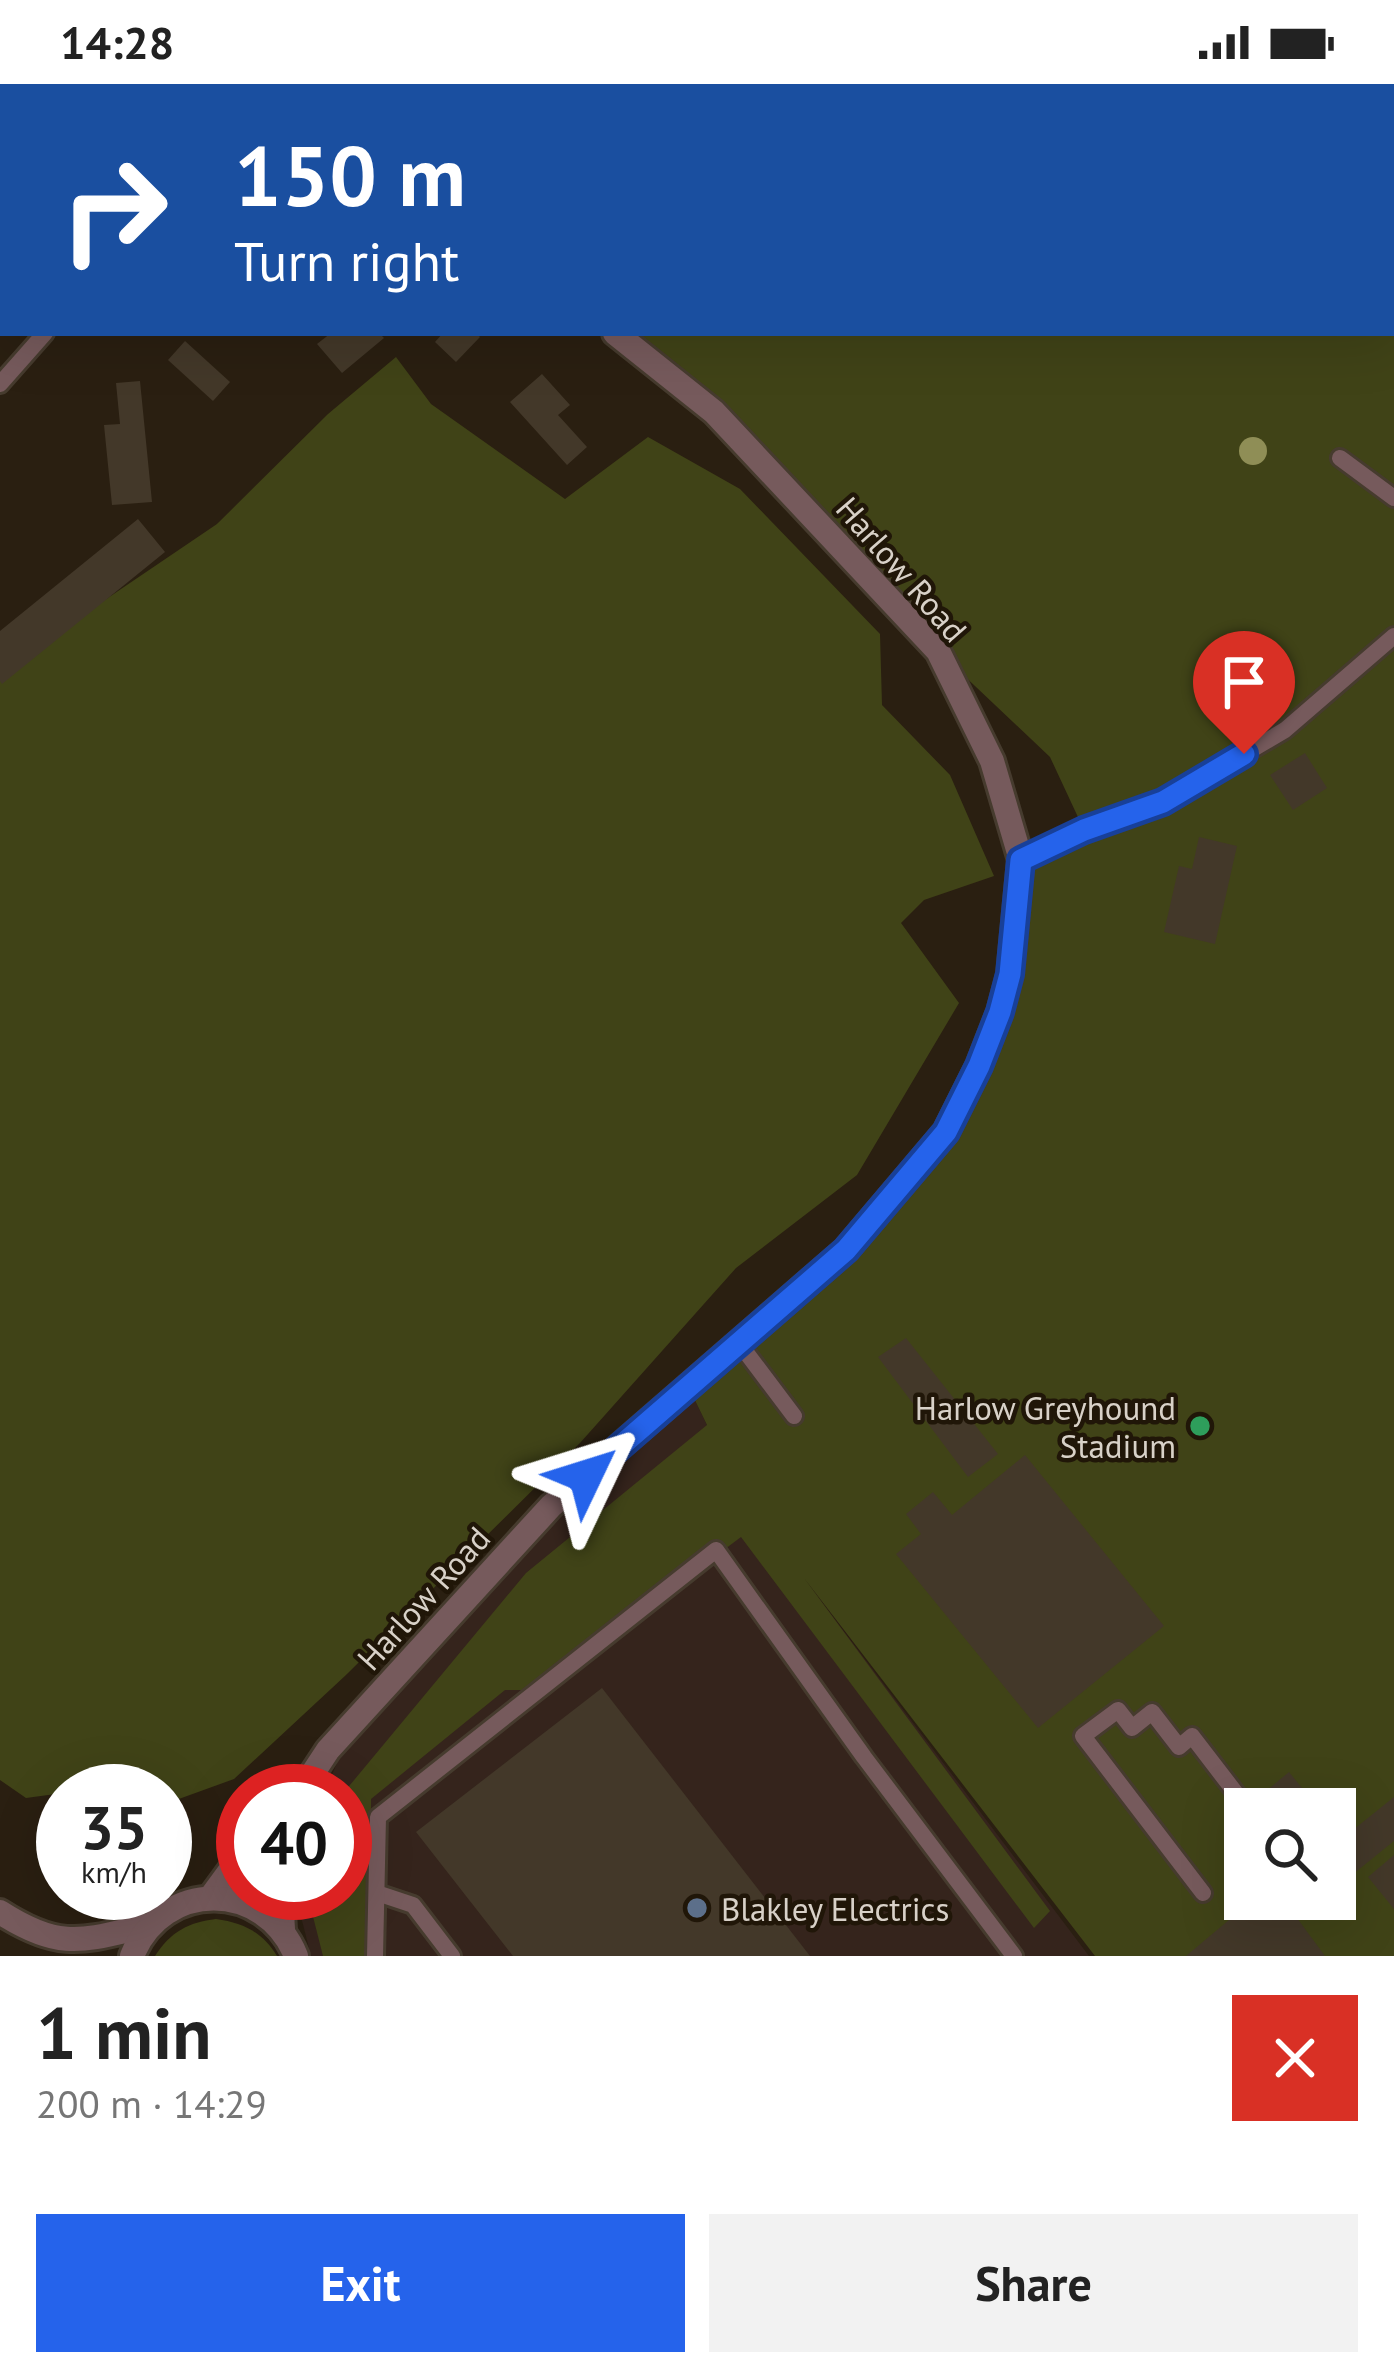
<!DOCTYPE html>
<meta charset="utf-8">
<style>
body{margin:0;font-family:"PT Sans",sans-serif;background:#f2f2f2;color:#222;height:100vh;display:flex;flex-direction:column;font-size:45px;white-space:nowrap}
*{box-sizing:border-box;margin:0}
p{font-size:39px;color:#767676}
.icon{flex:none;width:66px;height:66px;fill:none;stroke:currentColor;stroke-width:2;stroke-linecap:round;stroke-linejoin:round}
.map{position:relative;height:1872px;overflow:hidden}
.side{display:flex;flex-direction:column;background:#fff;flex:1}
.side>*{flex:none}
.guide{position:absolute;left:0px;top:0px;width:1395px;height:252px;box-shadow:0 12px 48px #0002;background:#1a4fa0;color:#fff;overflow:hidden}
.controls{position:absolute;left:1224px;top:1704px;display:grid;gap:24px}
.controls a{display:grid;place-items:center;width:132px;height:132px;border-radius:0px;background:#fff;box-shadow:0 12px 48px #0002;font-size:60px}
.speed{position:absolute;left:36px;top:1680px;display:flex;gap:24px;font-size:60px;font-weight:700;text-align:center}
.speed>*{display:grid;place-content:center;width:156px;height:156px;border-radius:50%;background:#fff;box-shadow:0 12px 48px #0002;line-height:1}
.speed small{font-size:30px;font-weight:400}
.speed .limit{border:18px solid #d22;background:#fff;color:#111}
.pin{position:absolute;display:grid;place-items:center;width:102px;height:102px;color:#fff;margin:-123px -51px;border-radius:50% 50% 50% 0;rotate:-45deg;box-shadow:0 0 12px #0007}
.pin .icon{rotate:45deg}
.me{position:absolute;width:132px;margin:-66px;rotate:49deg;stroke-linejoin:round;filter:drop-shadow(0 0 9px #0008)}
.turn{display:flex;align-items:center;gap:42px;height:252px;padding:0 36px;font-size:54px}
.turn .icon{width:156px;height:156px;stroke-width:2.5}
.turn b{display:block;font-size:84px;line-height:102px}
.round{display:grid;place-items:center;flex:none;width:126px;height:126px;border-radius:0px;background:#f2f2f2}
.overview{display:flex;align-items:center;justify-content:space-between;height:204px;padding:0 36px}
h1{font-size:72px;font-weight:700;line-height:90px}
.cta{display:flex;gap:24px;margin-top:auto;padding:24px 36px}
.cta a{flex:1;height:138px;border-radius:0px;background:#2563eb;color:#fff;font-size:48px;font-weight:700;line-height:138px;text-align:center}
.cta a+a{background:#f2f2f2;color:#222}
.status{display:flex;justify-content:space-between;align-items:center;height:84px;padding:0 60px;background:#fff;direction:ltr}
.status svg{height:33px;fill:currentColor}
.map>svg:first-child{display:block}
.industrial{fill:#35241c}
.green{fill:#404317;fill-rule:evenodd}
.building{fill:#433829}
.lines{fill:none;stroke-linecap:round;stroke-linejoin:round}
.service-casing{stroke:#463b2e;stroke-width:22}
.minor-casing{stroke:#463b2e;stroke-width:30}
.tertiary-casing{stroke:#463b2e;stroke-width:30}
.path{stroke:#61574b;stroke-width:6;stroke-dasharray:3 9;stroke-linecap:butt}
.service{stroke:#765a5c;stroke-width:16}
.minor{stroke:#765a5c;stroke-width:24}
.tertiary{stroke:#765a5c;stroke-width:24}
.tree{fill:#8f8e56}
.route-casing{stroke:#184099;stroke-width:30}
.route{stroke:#2563eb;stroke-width:21}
.leisure-dot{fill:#2e9e5b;stroke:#201608;stroke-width:4.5}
.service-dot{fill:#5c6f8a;stroke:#201608;stroke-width:4.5}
.labels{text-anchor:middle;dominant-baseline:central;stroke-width:9;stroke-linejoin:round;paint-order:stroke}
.street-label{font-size:33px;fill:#d8d1c8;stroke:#201608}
.poi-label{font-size:33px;fill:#d8d1c8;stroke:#201608;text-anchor:end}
</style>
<div class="status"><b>14:28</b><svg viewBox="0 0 49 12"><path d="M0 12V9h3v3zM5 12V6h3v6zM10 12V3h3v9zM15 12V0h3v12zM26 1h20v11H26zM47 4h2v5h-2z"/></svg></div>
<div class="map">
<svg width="1394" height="1872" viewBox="0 0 1394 1872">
<rect width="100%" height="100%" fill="#2a1f11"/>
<!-- industrial -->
<path class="industrial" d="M688 1302 741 1411 1089 1872H311L295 1809H345V1707H325L358 1630Z"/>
<!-- green -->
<g class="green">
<path d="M323 0H1394V1872H1095L804 1494 1050 1827 1034 1844 741 1453 537 1606H505L371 1715V1872H323L307 1809H345V1707L526 1489 707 1341 688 1302 846 1166 946 1048 1000 928 1021 776 1084 746 1050 673 938 567 714 328 615 249H1392V3H326ZM1245 1725H1335V1815H1245Z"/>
<path d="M396 273 431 320 565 415 648 353 740 405 880 550 882 621 950 691 994 792 924 816 901 839 959 919 857 1091 736 1184 580 1359 346 1591 234 1695 165 1720V1707H63V1709L26 1714 0 1696V587L217 440 328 330Z"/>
<path d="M216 1835C244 1839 262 1848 277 1872H155C170 1848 189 1838 216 1835Z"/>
</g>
<!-- building -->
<g class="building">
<path d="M331 249H379L384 254 342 289 317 260Z"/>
<path d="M443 249H476L480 253 456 278 435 258Z"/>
<path d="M185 257 230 298 213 317 168 276Z"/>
<path d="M542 290 570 321 558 331 587 363 567 381 510 318Z"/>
<path d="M140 297 152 418 112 421 104 341 120 340 116 299Z"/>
<path d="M138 435 165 468 2 600 0 597V547Z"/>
<path d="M1305 669 1327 704 1293 726 1270 691Z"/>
<path d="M1199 753 1237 762 1215 860 1164 848 1179 782 1192 785Z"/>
<path d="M906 1254 998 1370 968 1393 878 1273Z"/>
<path d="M1025 1371 1164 1542 1038 1644 896 1470 921 1450 906 1430 933 1408 952 1431Z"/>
<path d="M602 1604 810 1872H513L416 1748Z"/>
<path d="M1289 1688 1319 1725H1281L1266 1707Z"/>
<path d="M1394 1713V1757L1342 1799 1335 1791V1744L1343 1754Z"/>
<path d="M1394 1771V1825L1368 1793Z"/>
<path d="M1254 1815H1283L1325 1872H1186Z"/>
</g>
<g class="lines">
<!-- service casing -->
<g class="service-casing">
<g id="service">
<path d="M0 300 45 249"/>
<path d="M1340 374 1394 414"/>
<path d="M1021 776 1084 746 1163 718 1285 646 1394 552"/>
<path d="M739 1259 794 1332"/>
<path d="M377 1809 413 1821 452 1872"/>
<path d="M1203 1809 1083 1652 1118 1626 1132 1644 1152 1628 1179 1663 1192 1652 1248 1725"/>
<path d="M375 1872 378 1733 716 1466 864 1673 1014 1872"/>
</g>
</g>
<!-- minor casing -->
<g class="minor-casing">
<g id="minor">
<path d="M290 3 294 0"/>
<path d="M0 1828C62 1868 84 1856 150 1841"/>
</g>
</g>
<!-- tertiary casing -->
<g class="tertiary-casing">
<g id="tertiary">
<path d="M323 0 326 3"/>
<path d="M301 1707 328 1666 551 1422 846 1166 946 1048 979 982 1000 928 1010 891 1021 776 992 677 938 567 714 328 615 249"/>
<path d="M281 1809 283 1846"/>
<path d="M210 1814 243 1769"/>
<path d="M132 1872C163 1795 265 1796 296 1872"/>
</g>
</g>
<!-- path -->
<path class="path" d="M423 0 426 3"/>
<!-- service -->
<use href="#service" class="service"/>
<!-- minor -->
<use href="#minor" class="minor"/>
<!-- tertiary -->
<use href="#tertiary" class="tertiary"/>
</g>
<!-- trees -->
<circle class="tree" cx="1253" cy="367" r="14"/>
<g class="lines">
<!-- route casing -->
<g class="route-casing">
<path id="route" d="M586 1392 846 1166 946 1048 979 982 1000 928 1010 890 1021 776 1084 746 1163 718 1244 670"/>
</g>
<!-- route -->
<use href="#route" class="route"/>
</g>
<!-- markers -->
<circle class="leisure-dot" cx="1200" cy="1342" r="12"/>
<circle class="service-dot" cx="697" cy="1824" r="12"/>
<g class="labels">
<!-- street labels -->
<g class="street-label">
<text transform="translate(902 485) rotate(49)">Harlow Road</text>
<text transform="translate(423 1514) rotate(-48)">Harlow Road</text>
</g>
<!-- poi labels -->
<g class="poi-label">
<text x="1176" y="1323">Harlow Greyhound<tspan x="1176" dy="38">Stadium</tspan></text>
<text x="721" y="1824" text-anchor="start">Blakley Electrics</text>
</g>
</g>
</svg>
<div class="controls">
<a><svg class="icon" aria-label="search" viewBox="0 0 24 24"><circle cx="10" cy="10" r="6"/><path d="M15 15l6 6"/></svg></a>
</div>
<div class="speed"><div>35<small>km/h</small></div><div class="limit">40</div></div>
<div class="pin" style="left:1244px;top:670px;background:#d93025"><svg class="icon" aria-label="arrive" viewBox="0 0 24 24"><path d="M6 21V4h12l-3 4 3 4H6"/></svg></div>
<svg class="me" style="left:586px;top:1392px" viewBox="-20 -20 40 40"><path d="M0-17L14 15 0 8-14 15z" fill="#2563eb" stroke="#fff" stroke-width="4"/></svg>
<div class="guide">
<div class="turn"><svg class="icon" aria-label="right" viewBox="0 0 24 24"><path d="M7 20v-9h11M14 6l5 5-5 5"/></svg><div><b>150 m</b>Turn right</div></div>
</div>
</div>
<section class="side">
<div class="overview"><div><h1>1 min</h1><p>200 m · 14:29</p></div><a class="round" style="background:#d93025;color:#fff"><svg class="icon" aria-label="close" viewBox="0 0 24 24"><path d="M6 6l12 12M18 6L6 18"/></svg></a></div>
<div class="cta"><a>Exit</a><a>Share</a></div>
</section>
